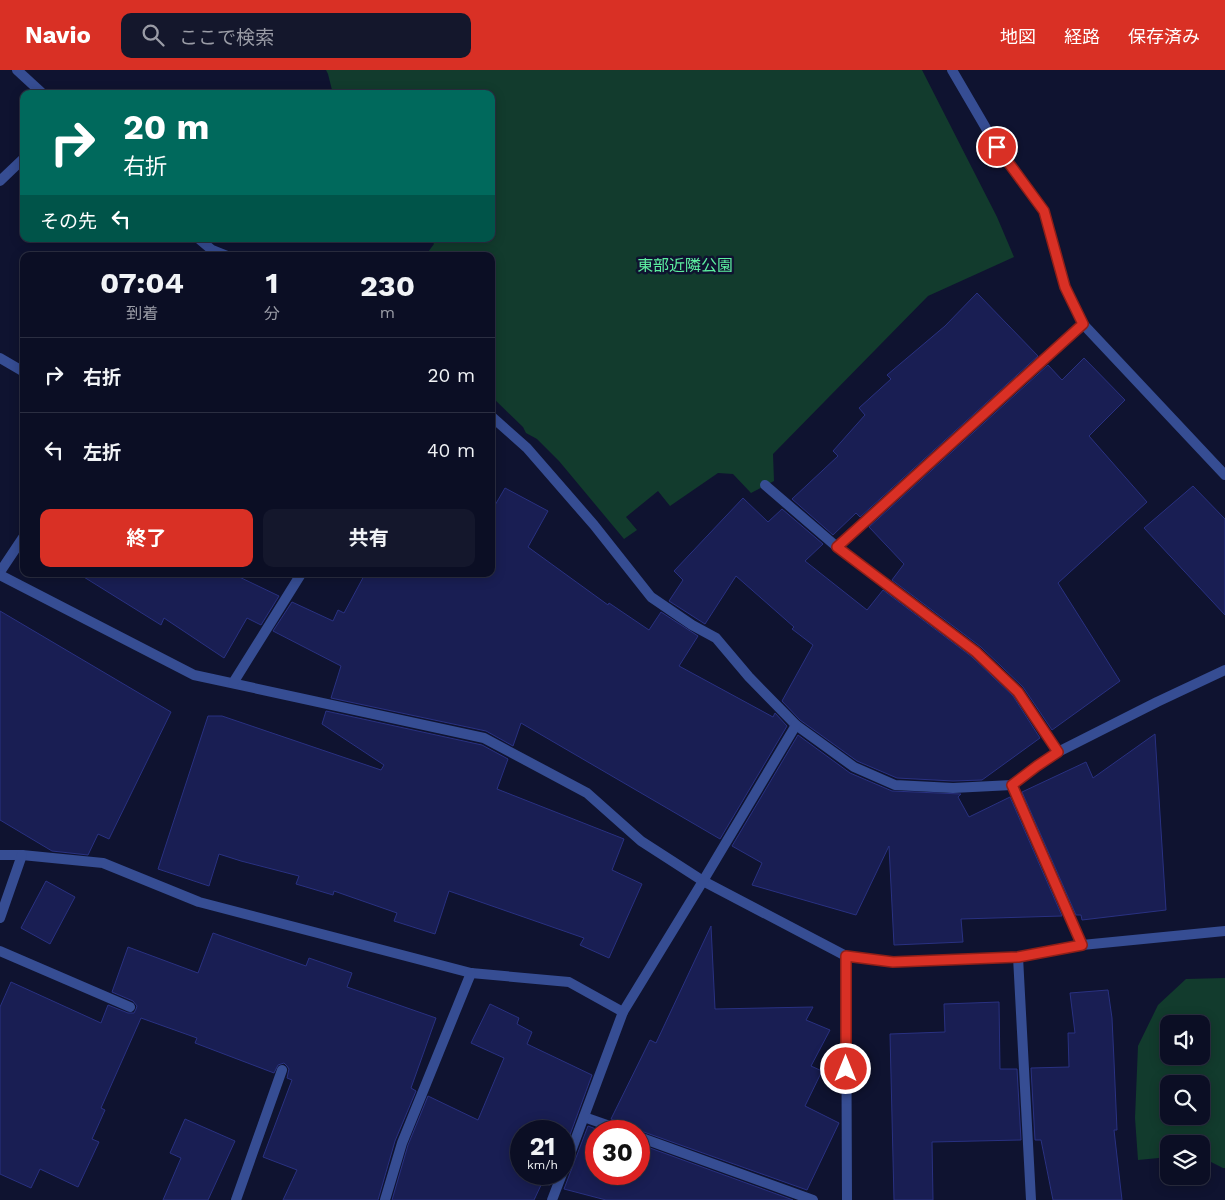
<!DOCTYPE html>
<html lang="ja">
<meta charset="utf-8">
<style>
body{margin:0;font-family:"Work Sans","Noto Sans JP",sans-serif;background:#14172c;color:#f1f3f6;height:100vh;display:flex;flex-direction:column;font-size:19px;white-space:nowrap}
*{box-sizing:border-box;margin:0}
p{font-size:16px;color:#9a9ca6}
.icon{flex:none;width:28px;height:28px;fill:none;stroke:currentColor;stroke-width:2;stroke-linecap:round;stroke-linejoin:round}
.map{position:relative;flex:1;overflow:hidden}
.sheet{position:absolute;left:20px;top:182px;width:475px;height:325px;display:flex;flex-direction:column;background:#0b0e24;border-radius:10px;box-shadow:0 2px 12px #0003,0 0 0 1px #2b2e41}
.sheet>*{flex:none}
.guide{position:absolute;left:20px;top:20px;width:475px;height:152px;border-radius:10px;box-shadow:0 2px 12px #0003,0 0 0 1px #2b2e41;background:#00695c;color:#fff;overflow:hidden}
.tools{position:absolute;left:1160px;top:945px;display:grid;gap:10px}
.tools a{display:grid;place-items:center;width:50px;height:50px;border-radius:10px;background:#0b0e24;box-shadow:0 2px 12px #0003,0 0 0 1px #2b2e41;font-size:25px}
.speed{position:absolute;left:510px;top:1050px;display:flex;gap:10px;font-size:25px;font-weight:700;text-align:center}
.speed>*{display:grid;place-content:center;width:65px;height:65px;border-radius:50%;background:#0b0e24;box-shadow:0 2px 12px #0003,0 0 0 1px #2b2e41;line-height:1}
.speed small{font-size:12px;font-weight:400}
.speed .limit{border:8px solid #d22;background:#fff;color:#111}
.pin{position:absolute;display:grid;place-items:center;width:42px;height:42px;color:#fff;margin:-21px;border:2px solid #fff;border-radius:50%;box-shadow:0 1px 5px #0007}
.me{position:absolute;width:55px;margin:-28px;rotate:0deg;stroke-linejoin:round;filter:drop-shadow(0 0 4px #0008)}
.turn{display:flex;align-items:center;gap:18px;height:105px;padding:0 20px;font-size:22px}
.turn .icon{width:65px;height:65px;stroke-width:2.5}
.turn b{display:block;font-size:35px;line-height:42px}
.then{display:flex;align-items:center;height:48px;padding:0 20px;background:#0003;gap:10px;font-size:19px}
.eta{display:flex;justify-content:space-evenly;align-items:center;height:85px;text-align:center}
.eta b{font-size:30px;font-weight:700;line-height:35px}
.primary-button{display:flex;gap:10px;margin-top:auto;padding:10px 20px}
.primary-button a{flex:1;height:58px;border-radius:10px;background:#d93025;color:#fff;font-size:20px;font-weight:700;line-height:58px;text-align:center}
.primary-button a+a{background:#14172c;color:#f1f3f6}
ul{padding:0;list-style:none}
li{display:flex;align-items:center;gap:15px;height:75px;padding:0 20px;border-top:1px solid #2b2e41}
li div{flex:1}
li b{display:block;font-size:19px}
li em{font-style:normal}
header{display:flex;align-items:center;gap:30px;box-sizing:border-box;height:70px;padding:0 25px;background:#d93025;color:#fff}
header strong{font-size:24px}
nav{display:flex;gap:28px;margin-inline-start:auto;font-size:18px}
.search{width:350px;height:45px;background:#14172c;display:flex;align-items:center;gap:12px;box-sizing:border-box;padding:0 18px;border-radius:10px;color:#9a9ca6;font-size:19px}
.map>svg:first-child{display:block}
.green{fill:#123b2d;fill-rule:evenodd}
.building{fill:#191e53;stroke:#293181}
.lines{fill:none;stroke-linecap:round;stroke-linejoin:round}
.street{stroke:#364d93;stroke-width:10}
.route-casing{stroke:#8d1f18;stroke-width:12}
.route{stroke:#d93025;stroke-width:9}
.labels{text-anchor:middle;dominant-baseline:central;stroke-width:5;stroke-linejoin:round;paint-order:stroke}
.park-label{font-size:16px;fill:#5ced9f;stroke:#0f1330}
</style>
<header>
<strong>Navio</strong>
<div class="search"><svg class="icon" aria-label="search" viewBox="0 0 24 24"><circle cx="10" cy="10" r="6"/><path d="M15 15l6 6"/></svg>ここで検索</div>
<nav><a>地図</a><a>経路</a><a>保存済み</a></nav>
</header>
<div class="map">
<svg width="1225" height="1130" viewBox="0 0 1225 1130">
<rect width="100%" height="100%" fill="#0f1330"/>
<!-- green -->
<g class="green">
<path d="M326 0H922L997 147 1014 187 928 226 773 384 774 411 751 423 733 404 718 403 670 436 658 421 626 447 637 460 624 469 559 391 537 369 526 363 523 357 491 326V186H425L434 174 431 169H491V24H333L328 4Z"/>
<path d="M1225 908V1098H1223L1201 1087V1074H1169V1087L1138 1090 1135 1048 1138 976 1158 935 1186 909ZM1169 954H1201V986H1169ZM1169 1014H1201V1046H1169Z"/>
</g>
<!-- building -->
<g class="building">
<path d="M977 223 1038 286 860 447 856 443 833 465 792 429 838 386 833 381 865 345 859 338 891 309 887 305 945 256Z"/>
<path d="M1084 288 1125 330 1089 366 1147 432 1058 513 1120 611 1052 660 1023 617 981 577 892 510 904 494 869 457 1048 295 1062 310Z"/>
<path d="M1193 416 1225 449V545L1144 458Z"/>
<path d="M505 418 548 441 528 477 608 535 609 533 649 560 661 542 698 566 679 596 773 647 775 643 787 656 720 769 521 653 513 676 486 661 331 628 341 596 273 561 292 532 333 551 338 540 344 543 365 504H491V442Z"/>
<path d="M743 428 768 452 782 439 823 474 805 491 867 540 883 520 972 587 1013 626 1040 668 982 710 953 711 897 708 857 691 800 650 782 631 813 575 792 559 794 557 736 506 705 554 669 531 683 510 674 501Z"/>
<path d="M79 504H233L279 526 261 555 247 548 224 588 164 548 161 555Z"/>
<path d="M0 541 171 642 109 769 98 764 88 785 52 781 0 750Z"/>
<path d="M326 641 482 675 508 689 497 719 624 769 612 800 642 814 609 888 580 875 584 868 449 821 435 864 394 851 397 843 334 821 333 825 296 814 299 806 241 791 219 784 209 816 158 799 208 646H222L381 700 384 695 322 654Z"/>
<path d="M1155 664 1166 840 1082 850 1081 845H1076L1022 722 1086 692 1093 708Z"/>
<path d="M798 665 850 703 892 721 961 724 958 727 969 747 1010 727 1062 846 961 849 963 872 894 875 889 776 856 845 752 815 762 793 732 776Z"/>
<path d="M46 811 75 827 50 874 21 858Z"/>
<path d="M711 856 715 939 813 937 806 950 830 960 811 996 822 1001 805 1036 839 1053 807 1120 641 1061H631L629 1057 627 1055 611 1049 650 970 656 973Z"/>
<path d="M213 863 306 896 309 888 352 903 347 917 436 948 411 1018 416 1021 395 1071 378 1130H283L297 1100 263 1087 292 1010 287 1008 289 999 287 996 284 993 278 995 274 1003 195 973 197 968 141 948 101 1038 105 1040 92 1069 99 1072 78 1117 40 1099 31 1118 0 1104V937L11 912 101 953 108 935 128 943H134L136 939 137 936 133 931 112 922 128 877 198 903Z"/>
<path d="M1108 920 1112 948 1114 991 1117 1060H1114L1122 1130H1053L1041 1070H1035L1031 998 1069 997 1068 963H1075L1070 923Z"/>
<path d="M999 932 1000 999H1017L1021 1070 932 1072 933 1130H894L890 964 945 962 944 934Z"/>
<path d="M490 934 519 948 517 954 532 962 527 974 592 1005 564 1081V1061H521V1104H555L550 1115 542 1113 534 1130H392L408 1075 428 1026 478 1050 504 988 471 973Z"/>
<path d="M185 1049 235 1071 208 1130H163L181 1088 170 1083Z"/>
<path d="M588 1056 596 1059V1104H639V1074L793 1130H606L564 1119Z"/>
</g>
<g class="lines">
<!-- street -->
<g class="street">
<path d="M17 0 43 24"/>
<path d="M952 0 997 77 1044 141 1065 217 1083 254 1225 405"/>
<path d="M0 111 24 88"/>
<path d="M199 169 212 180 227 186"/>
<path d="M0 288 24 302"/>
<path d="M491 346 527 378 594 455 651 527 692 555 716 568 749 607 796 655 854 697 895 715 953 718 1012 715 1037 696 1058 682 1157 632 1225 600"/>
<path d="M765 415 837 477 976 582 1018 622 1058 682"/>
<path d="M837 477 1083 254"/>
<path d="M0 502 24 466"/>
<path d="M0 505 194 605 484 668 587 723 641 771 703 811 846 886 893 892 1018 887 1082 875 1225 861"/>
<path d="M233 613 301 504"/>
<path d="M1012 715 1082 875"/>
<path d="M0 785H22L103 793 199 832 471 903 569 912 623 942"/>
<path d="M0 848 22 785"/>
<path d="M0 881 130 937"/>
<path d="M846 886 847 1130"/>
<path d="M1018 887 1031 1130"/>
<path d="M584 1047 624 1061"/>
<path d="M639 1067 813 1130"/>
<path d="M564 1100 623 942 703 811 796 655"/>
<path d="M236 1130 282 1000"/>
<path d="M385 1130 402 1073 471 903"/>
<path d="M552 1130 562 1104"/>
</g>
</g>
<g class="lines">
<!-- route casing -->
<g class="route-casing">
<path id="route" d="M846 999V886L893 892 1018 887 1082 875 1012 715 1037 696 1058 682 1018 622 976 582 837 477 1083 254 1065 217 1044 141 997 77"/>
</g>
<!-- route -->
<use href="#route" class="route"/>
</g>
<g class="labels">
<!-- park labels -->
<g class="park-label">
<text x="685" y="195">東部近隣公園</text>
</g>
</g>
</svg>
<div class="tools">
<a><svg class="icon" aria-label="sound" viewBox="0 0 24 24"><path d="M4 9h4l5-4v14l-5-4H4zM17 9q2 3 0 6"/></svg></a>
<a><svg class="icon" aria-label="search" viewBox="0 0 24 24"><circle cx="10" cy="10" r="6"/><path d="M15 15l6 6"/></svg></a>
<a><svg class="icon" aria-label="layers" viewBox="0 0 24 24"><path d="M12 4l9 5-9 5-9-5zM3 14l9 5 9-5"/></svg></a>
</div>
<div class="speed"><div>21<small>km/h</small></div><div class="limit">30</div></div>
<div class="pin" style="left:997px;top:77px;background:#d93025"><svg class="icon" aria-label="arrive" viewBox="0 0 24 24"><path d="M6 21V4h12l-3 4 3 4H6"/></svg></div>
<svg class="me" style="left:846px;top:999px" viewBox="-20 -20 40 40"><circle r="17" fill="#d93025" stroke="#fff" stroke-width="3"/><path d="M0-11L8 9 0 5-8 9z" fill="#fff"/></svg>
<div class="guide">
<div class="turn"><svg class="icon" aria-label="right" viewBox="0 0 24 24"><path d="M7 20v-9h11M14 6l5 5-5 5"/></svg><div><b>20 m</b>右折</div></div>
<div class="then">その先<svg class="icon" aria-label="left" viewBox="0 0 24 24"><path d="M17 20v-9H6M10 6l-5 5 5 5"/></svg></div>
</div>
<section class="sheet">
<div class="eta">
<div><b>07:04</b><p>到着</p></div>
<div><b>1</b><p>分</p></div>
<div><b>230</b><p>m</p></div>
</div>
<ul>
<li><svg class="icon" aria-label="right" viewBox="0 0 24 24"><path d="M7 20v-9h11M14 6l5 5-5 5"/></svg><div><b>右折</b></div><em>20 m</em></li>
<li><svg class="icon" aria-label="left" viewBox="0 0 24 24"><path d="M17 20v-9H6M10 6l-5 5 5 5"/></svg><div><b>左折</b></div><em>40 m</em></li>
</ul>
<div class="primary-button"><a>終了</a><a>共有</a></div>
</section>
</div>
